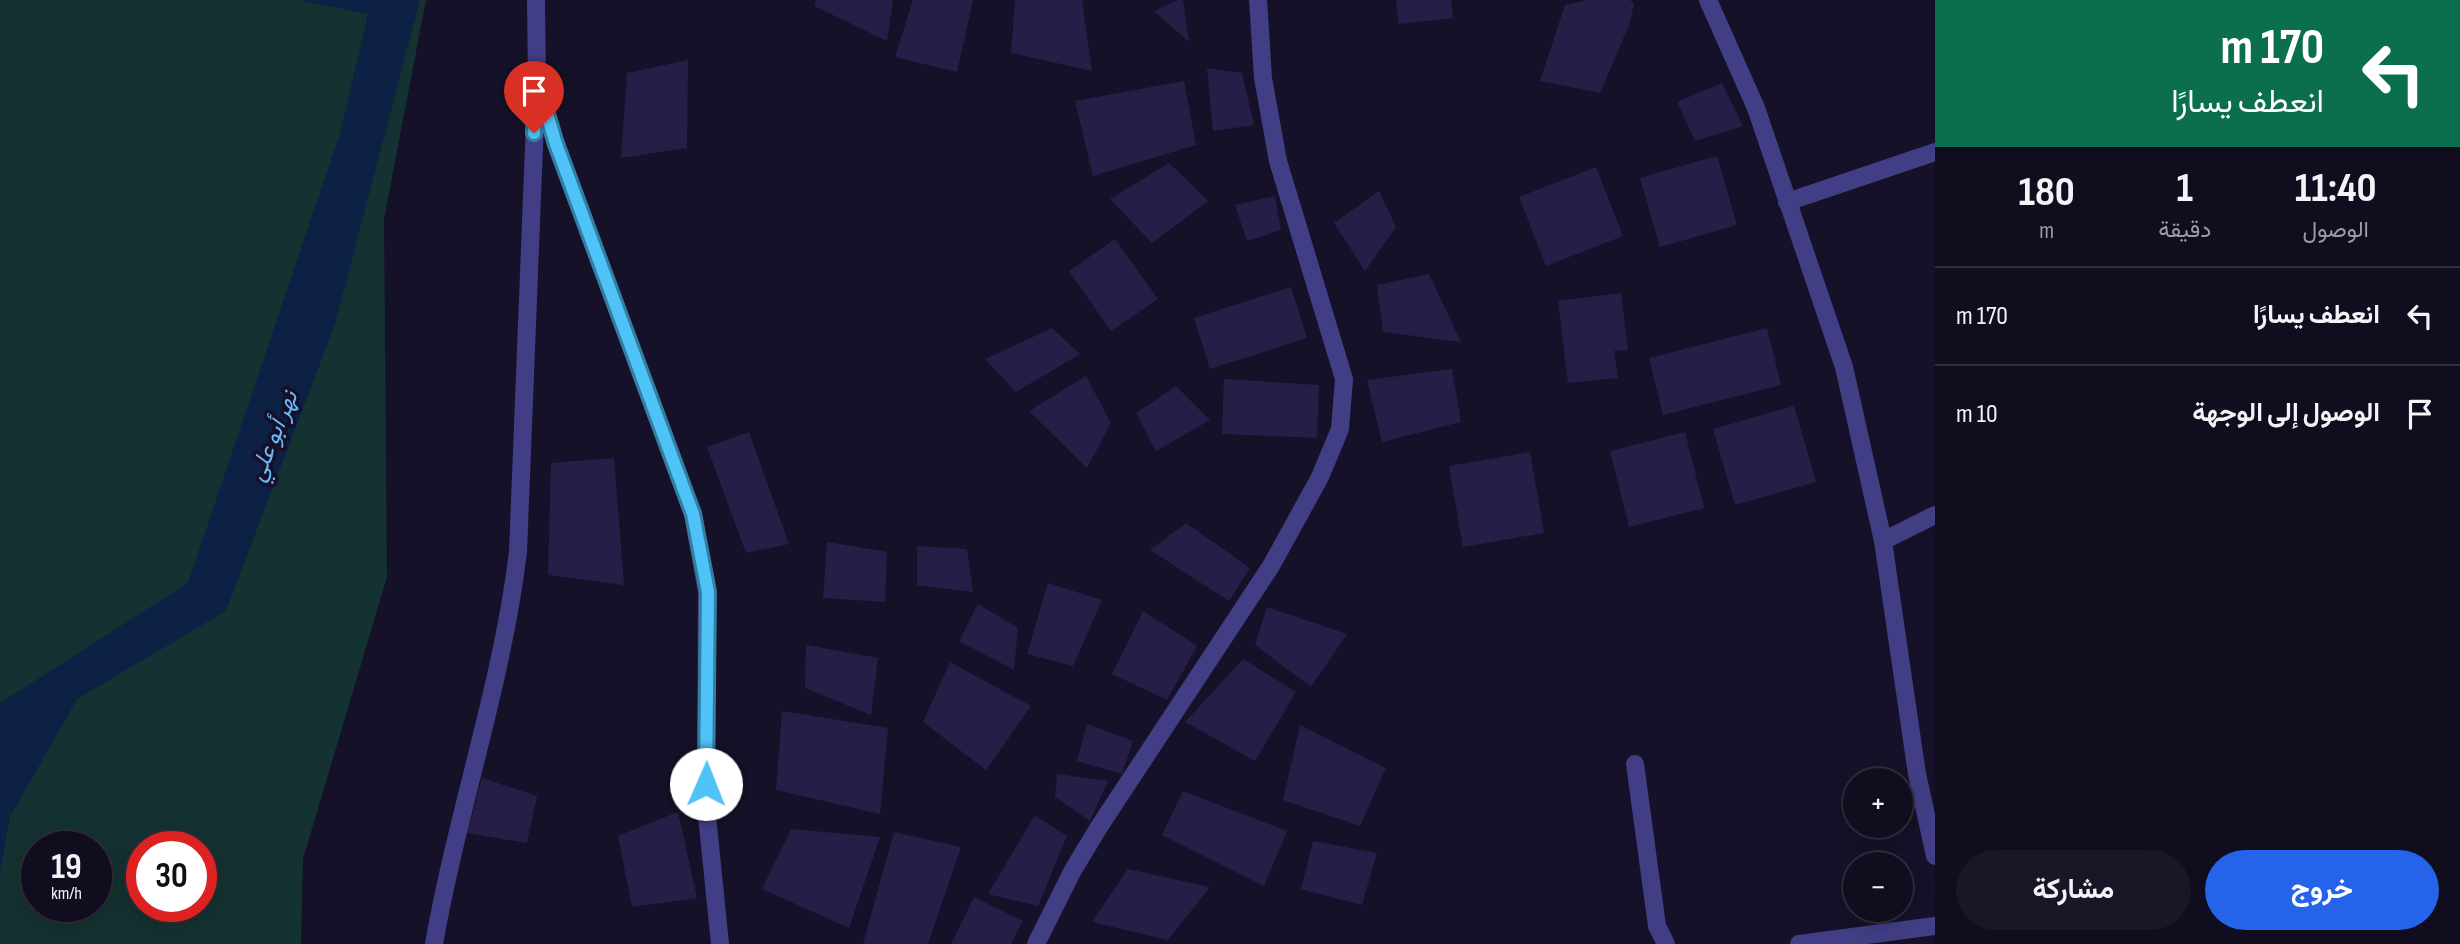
<!DOCTYPE html>
<html lang="ar">
<meta charset="utf-8">
<style>
body{margin:0;font-family:"Sofia Sans Condensed",Vazirmatn,sans-serif;background:#191627;color:#f1f3f6;direction:rtl;height:100vh;display:flex;flex-direction:column;font-size:26px;white-space:nowrap}
*{box-sizing:border-box;margin:0}
p{font-size:23px;color:#9c9ca4}
.icon{flex:none;width:38px;height:38px;fill:none;stroke:currentColor;stroke-width:2;stroke-linecap:round;stroke-linejoin:round}
.map{position:relative;flex:1;overflow:hidden;direction:ltr}
.sheet{display:flex;flex-direction:column;background:#100d1e;width:525px}
.sheet>*{flex:none}
.hud{background:#0b6e4f;color:#fff;overflow:hidden}
.buttons{position:absolute;left:1843px;top:768px;display:grid;gap:14px}
.buttons a{display:grid;place-items:center;width:70px;height:70px;border-radius:50%;background:#100d1e;box-shadow:0 4px 18px #0003,0 0 0 2px #302d3c;font-size:35px}
.speed{position:absolute;left:21px;top:831px;display:flex;gap:14px;font-size:35px;font-weight:700;text-align:center}
.speed>*{display:grid;place-content:center;width:91px;height:91px;border-radius:50%;background:#100d1e;box-shadow:0 4px 18px #0003,0 0 0 2px #302d3c;line-height:1}
.speed small{font-size:18px;font-weight:400}
.speed .limit{border:10px solid #d22;background:#fff;color:#111}
.pin{position:absolute;display:grid;place-items:center;width:60px;height:60px;color:#fff;margin:-72px -30px;border-radius:50% 50% 50% 0;rotate:-45deg;box-shadow:0 0 7px #0007}
.pin .icon{rotate:45deg}
.me{position:absolute;width:77px;margin:-38px;rotate:1deg;stroke-linejoin:round;filter:drop-shadow(0 0 5px #0008)}
.turn{display:flex;align-items:center;gap:24px;height:147px;padding:0 21px;font-size:32px}
.turn .icon{width:91px;height:91px;stroke-width:2.5}
.turn b{display:block;font-size:49px;line-height:60px}
.eta{display:flex;justify-content:space-evenly;align-items:center;height:119px;text-align:center}
.eta b{font-size:42px;font-weight:700;line-height:49px}
.button{display:flex;gap:14px;margin-top:auto;padding:14px 21px}
.button a{flex:1;height:80px;border-radius:42px;background:#2563eb;color:#fff;font-size:28px;font-weight:700;line-height:80px;text-align:center}
.button a+a{background:#191627;color:#f1f3f6}
ul{padding:0;list-style:none}
li{display:flex;align-items:center;gap:21px;height:98px;padding:0 21px;border-top:2px solid #302d3c}
li div{flex:1}
li b{display:block;font-size:26px}
li em{font-style:normal}
main{display:flex;flex:1;min-height:0}
.map>svg:first-child{display:block}
.green{fill:#143231;fill-rule:evenodd}
.water{fill:#0d2145}
.building{fill:#271e48}
.lines{fill:none;stroke-linecap:round;stroke-linejoin:round}
.service{stroke:#413e85;stroke-width:18}
.minor{stroke:#413e85;stroke-width:18}
.route-casing{stroke:#337fa1;stroke-width:18}
.route{stroke:#4fc3f7;stroke-width:12}
.labels{text-anchor:middle;dominant-baseline:central;stroke-width:7;stroke-linejoin:round;paint-order:stroke}
.water-label{font-size:24px;font-style:italic;fill:#6bb6fa;stroke:#151128}
</style>
<main>
<section class="sheet">
<div class="hud">
<div class="turn"><svg class="icon" aria-label="left" viewBox="0 0 24 24"><path d="M17 20v-9H6M10 6l-5 5 5 5"/></svg><div><b>170 m</b>انعطف يسارًا</div></div>
</div>
<div class="eta">
<div><b>11:40</b><p>الوصول</p></div>
<div><b>1</b><p>دقيقة</p></div>
<div><b>180</b><p>m</p></div>
</div>
<ul>
<li><svg class="icon" aria-label="left" viewBox="0 0 24 24"><path d="M17 20v-9H6M10 6l-5 5 5 5"/></svg><div><b>انعطف يسارًا</b></div><em>170 m</em></li>
<li><svg class="icon" aria-label="arrive" viewBox="0 0 24 24"><path d="M6 21V4h12l-3 4 3 4H6"/></svg><div><b>الوصول إلى الوجهة</b></div><em>10 m</em></li>
</ul>
<div class="button"><a>خروج</a><a>مشاركة</a></div>
</section>
<div class="map">
<svg width="1935" height="944" viewBox="0 0 1935 944">
<rect width="100%" height="100%" fill="#151128"/>
<!-- green -->
<path class="green" d="M0 0H426L384 219 387 577 303 859 301 944H0ZM37 847H96V906H37ZM142 847H201V906H142Z"/>
<!-- water -->
<path class="water" d="M299 0H420L335 324 226 611 77 699 10 817 0 872V703L188 583 340 133 368 14Z"/>
<!-- building -->
<g class="building">
<path d="M816 0H893L887 41 814 6Z"/>
<path d="M913 0H973L957 72 895 57Z"/>
<path d="M1015 0H1082L1092 71 1011 53Z"/>
<path d="M1178 0H1183L1189 42 1154 11Z"/>
<path d="M1396 0H1451L1453 18 1399 24Z"/>
<path d="M1588 0H1630L1634 4 1629 25 1600 93 1540 81 1565 5Z"/>
<path d="M688 60 687 148 621 158 627 73Z"/>
<path d="M1207 68 1242 73 1254 125 1213 131Z"/>
<path d="M1184 81 1196 145 1093 176 1075 101Z"/>
<path d="M1722 83 1743 126 1695 141 1677 102Z"/>
<path d="M1717 156 1737 225 1660 247 1640 178Z"/>
<path d="M1169 163 1208 201 1152 243 1110 199Z"/>
<path d="M1596 167 1623 236 1546 266 1519 197Z"/>
<path d="M1379 191 1396 227 1365 271 1334 223Z"/>
<path d="M1275 196 1281 230 1247 241 1235 205Z"/>
<path d="M1115 239 1158 299 1111 331 1069 271Z"/>
<path d="M1429 274 1461 342 1383 332 1377 285Z"/>
<path d="M1291 287 1307 338 1210 369 1194 318Z"/>
<path d="M1621 293 1628 350 1614 351 1618 378 1568 383 1558 301Z"/>
<path d="M1052 328 1080 354 1016 392 985 359Z"/>
<path d="M1767 328 1781 385 1663 415 1649 358Z"/>
<path d="M1452 369 1461 422 1382 442 1367 380Z"/>
<path d="M1086 376 1111 423 1087 468 1029 411Z"/>
<path d="M1224 379 1319 385 1317 438 1222 434Z"/>
<path d="M1176 386 1210 420 1156 451 1136 413Z"/>
<path d="M1794 406 1816 482 1735 505 1713 429Z"/>
<path d="M749 432 789 544 746 553 707 447Z"/>
<path d="M1685 432 1704 508 1629 527 1610 451Z"/>
<path d="M1530 452 1544 533 1463 547 1449 466Z"/>
<path d="M614 458 624 585 548 575 551 463Z"/>
<path d="M1186 523 1250 568 1229 601 1150 550Z"/>
<path d="M827 542 887 552 885 602 823 598Z"/>
<path d="M917 546 967 549 973 592 917 585Z"/>
<path d="M1048 583 1102 600 1073 666 1027 654Z"/>
<path d="M978 604 1018 628 1014 670 959 641Z"/>
<path d="M1267 607 1347 634 1311 687 1255 645Z"/>
<path d="M1143 611 1197 646 1167 700 1112 674Z"/>
<path d="M806 645 878 658 871 715 805 688Z"/>
<path d="M1243 659 1296 692 1255 761 1185 722Z"/>
<path d="M950 662 1031 706 986 770 923 722Z"/>
<path d="M782 711 888 728 880 814 776 790Z"/>
<path d="M1087 724 1133 741 1122 774 1077 761Z"/>
<path d="M1300 725 1386 768 1360 826 1283 800Z"/>
<path d="M1057 774 1108 781 1090 821 1055 797Z"/>
<path d="M482 778 537 796 527 843 467 833Z"/>
<path d="M1183 791 1287 831 1264 886 1162 835Z"/>
<path d="M678 812 697 898 632 907 618 836Z"/>
<path d="M1035 815 1067 836 1038 906 988 894Z"/>
<path d="M791 829 880 837 849 928 762 889Z"/>
<path d="M894 832 961 847 928 944H863Z"/>
<path d="M1313 841 1377 853 1362 905 1301 889Z"/>
<path d="M1128 869 1210 887 1168 940 1092 922Z"/>
<path d="M974 897 1023 921 1011 944H951Z"/>
</g>
<g class="lines">
<!-- service -->
<g class="service">
<path d="M1883 541 1935 515"/>
<path d="M1635 764 1657 926 1666 944"/>
<path d="M1799 944 1935 926"/>
</g>
<!-- minor -->
<g class="minor">
<path d="M536 0 537 81 556 144 693 514 707 592 706 806 720 944"/>
<path d="M1708 0 1756 108 1844 367 1883 541 1917 774 1935 856"/>
<path d="M1787 202 1935 152"/>
<path d="M434 944C457 812 502 685 518 552L536 96"/>
<path d="M1036 944 1073 870 1099 827 1271 566 1320 477 1340 429 1344 379 1278 161 1263 78 1258 0"/>
</g>
</g>
<g class="lines">
<!-- route casing -->
<g class="route-casing">
<path id="route" d="M534 133 537 81 556 144 693 514 708 592 706 784"/>
</g>
<!-- route -->
<use href="#route" class="route"/>
</g>
<g class="labels">
<!-- water labels -->
<g class="water-label">
<text transform="translate(273 436) rotate(-68)">نهر أبو علي</text>
</g>
</g>
</svg>
<div class="buttons">
<a>+</a>
<a>−</a>
</div>
<div class="speed"><div>19<small>km/h</small></div><div class="limit">30</div></div>
<div class="pin" style="left:534px;top:133px;background:#d93025"><svg class="icon" aria-label="arrive" viewBox="0 0 24 24"><path d="M6 21V4h12l-3 4 3 4H6"/></svg></div>
<svg class="me" style="left:706px;top:784px" viewBox="-20 -20 40 40"><circle r="19" fill="#fff"/><path d="M0-13L10 11 0 6-10 11z" fill="#4fc3f7"/></svg>
</div>
</main>
